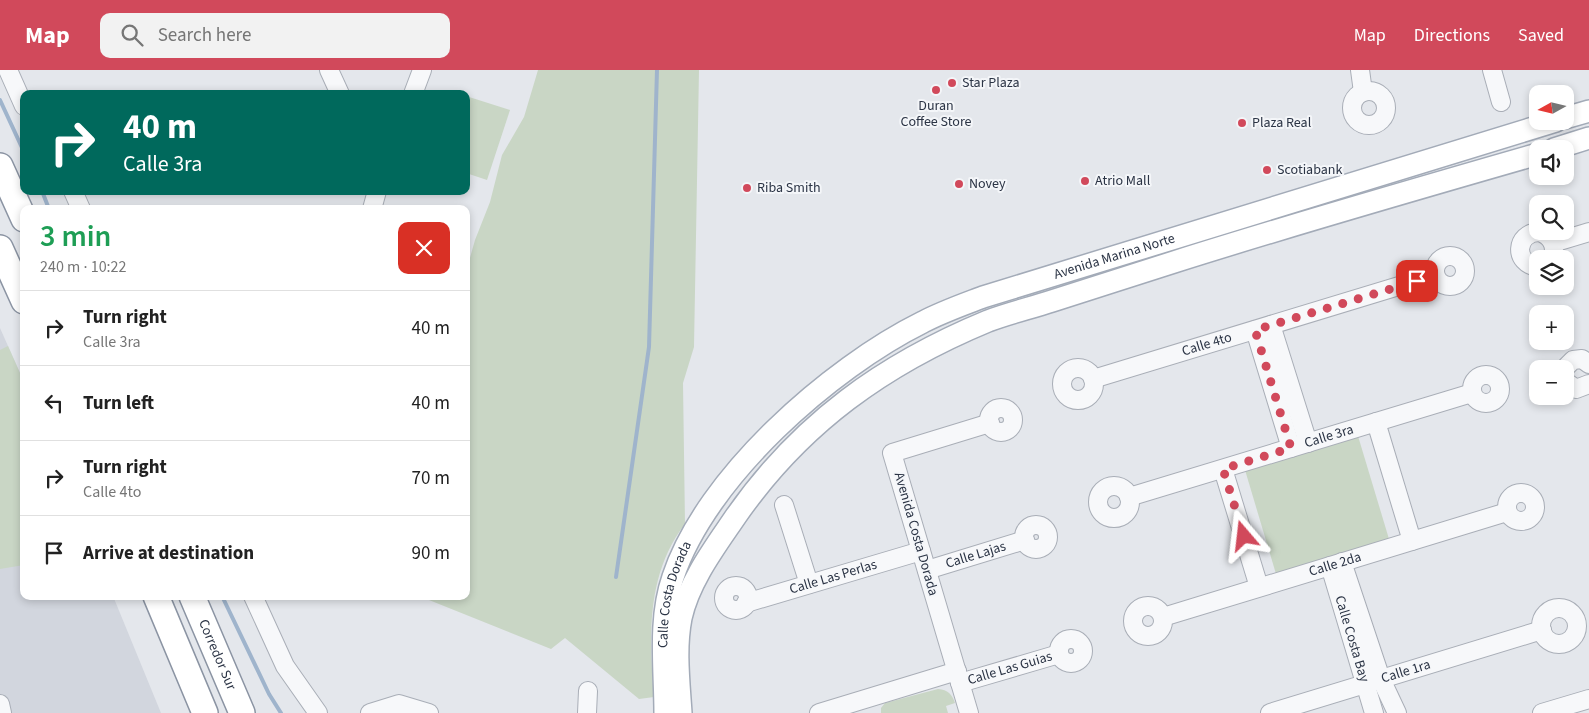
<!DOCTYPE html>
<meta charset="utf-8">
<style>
body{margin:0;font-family:"Source Sans 3",sans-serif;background:#f2f2f2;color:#222;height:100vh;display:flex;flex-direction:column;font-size:19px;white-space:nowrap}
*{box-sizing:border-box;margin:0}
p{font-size:16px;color:#767676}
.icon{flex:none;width:28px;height:28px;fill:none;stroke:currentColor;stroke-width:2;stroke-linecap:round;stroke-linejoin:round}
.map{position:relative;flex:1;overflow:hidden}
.panel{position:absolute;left:20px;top:135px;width:450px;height:395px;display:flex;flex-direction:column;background:#fff;border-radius:10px;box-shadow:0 2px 8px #0003}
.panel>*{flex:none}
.banner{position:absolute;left:20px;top:20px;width:450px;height:105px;border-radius:10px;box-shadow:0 2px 8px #0003;background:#00695c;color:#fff;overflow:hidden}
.needle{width:32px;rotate:262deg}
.fabs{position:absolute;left:1529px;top:15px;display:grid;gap:10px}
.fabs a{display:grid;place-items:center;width:45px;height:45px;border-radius:10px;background:#fff;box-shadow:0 2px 8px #0003;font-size:25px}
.pin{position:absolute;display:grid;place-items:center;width:42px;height:42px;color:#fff;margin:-21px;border-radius:10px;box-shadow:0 2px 8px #0006}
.me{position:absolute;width:55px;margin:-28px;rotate:343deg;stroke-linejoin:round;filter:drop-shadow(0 0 4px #0008)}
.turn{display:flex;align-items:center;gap:18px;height:105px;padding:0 20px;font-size:22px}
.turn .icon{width:65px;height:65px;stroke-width:2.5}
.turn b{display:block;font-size:35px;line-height:42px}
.round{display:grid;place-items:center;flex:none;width:52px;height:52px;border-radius:10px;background:#f2f2f2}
.summary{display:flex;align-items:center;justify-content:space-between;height:85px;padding:0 20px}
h1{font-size:30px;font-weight:600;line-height:38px;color:#1e9e55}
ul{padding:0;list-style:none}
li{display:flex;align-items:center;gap:15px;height:75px;padding:0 20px;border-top:1px solid #e0e0e0}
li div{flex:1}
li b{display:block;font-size:19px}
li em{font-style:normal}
header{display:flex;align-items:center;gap:30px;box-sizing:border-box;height:70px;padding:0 25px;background:#d1495b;color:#fff}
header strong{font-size:24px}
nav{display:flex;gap:28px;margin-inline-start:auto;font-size:18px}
.search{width:350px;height:45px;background:#f2f2f2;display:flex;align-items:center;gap:12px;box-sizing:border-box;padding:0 18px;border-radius:10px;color:#767676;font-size:19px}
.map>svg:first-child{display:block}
.built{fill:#d2d6de}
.green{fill:#c9d6c5}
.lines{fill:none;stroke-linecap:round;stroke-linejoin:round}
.stream{stroke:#9fb4cc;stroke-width:4}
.minor-casing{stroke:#a9aeb7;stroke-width:20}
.major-casing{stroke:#a3abb8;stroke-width:24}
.highway-casing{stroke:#8b94a3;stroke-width:28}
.minor{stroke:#f7f8fa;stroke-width:18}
.major{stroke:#fff;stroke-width:21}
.highway{stroke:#fff;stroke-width:25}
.route{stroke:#d1495b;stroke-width:9;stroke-dasharray:0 16.2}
.poi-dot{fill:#d1495b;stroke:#f4f6f9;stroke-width:2}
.labels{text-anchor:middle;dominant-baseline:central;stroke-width:4;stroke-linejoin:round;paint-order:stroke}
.poi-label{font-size:14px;fill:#2b3445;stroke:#f4f6f9;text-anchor:start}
.street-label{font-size:14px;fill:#2b3445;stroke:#f4f6f9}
</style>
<header>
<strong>Map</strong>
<div class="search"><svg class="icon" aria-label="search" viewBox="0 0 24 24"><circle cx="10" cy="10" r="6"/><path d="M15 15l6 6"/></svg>Search here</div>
<nav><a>Map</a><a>Directions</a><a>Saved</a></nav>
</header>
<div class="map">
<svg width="1589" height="643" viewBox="0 0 1589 643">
<rect width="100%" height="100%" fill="#e4e7ec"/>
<!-- built -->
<path class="built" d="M0 258 24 312V526H113L161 643H0Z"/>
<!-- green -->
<g class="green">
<path d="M538 0H699L694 277 683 313 685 454C646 504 649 568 654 627L639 629 565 568 551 579 419 526H466V202L475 170 490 132 502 85 524 47Z"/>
<path d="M466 26 510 40 487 110 466 103Z"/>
<path d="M8 276 24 312V495L0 499V280Z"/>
<path d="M1358 366 1389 469 1276 504 1245 400Z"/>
<path d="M938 619C948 620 952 624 955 633L946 636 948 643H881V638L885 633Z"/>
</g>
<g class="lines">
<!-- stream -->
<g class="stream">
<path d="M0 30 24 82"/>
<path d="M42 121 49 139"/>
<path d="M616 507 649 277 657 0"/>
<path d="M222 526 269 624 281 643"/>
</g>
<!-- minor casing -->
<g class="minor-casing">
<g id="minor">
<path d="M8 0 24 36"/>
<path d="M329 0 340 24"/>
<path d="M1360 0 1363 22"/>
<path d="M1492 0 1501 32"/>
<circle cx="1369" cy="38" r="17"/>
<path d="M413 24 422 0"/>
<path d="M73 121 81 139"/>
<path d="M372 139 377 121"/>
<path d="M1553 173 1589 162"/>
<circle cx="1450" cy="201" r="15"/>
<path d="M1538 197C1513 194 1515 163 1539 162 1552 166 1557 177 1552 189"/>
<path d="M1271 255 1308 373"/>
<path d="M1255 260 1291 378"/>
<circle cx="1078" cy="314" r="16"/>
<path d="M1564 299 1573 290 1582 289 1589 294"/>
<circle cx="1486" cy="319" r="14"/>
<path id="s1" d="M1093 309 1435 205"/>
<path d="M1565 311 1576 319 1589 314"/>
<circle cx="1001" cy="350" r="12"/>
<path d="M1376 352 1412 471"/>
<path d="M1223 399 1259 517"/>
<circle cx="1114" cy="432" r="16"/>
<circle cx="1521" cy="437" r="14"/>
<path id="s2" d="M1129 427 1472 323"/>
<path d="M784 435 809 514"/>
<circle cx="1036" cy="467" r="12"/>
<path d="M1342 492 1381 609 1397 643"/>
<path id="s3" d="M1330 496 1374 643"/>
<path id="s4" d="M927 500 1025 470"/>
<circle cx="736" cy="528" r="12"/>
<path d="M253 526 285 596 318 643"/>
<path id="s5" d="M746 533 921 481"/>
<circle cx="1148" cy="551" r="15"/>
<circle cx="1559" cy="556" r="18"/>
<path id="s6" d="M1163 547 1507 442"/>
<circle cx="1071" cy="581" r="12"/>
<path id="s7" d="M960 613 1059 584"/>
<path d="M0 634 2 643"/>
<path d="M370 643 399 634 429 643"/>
<path d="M587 643 588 621"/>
<path d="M819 643 957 601"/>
<path d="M969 643 892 383 990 353"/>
<path id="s8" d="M1270 643 1542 560"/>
<path d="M1542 643 1589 629"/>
</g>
</g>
<!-- major casing -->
<g class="major-casing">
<g id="major">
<path d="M1565 48 1589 41"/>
<path d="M1554 79 1589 68"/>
<path id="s9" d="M665 643C665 599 658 550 673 507 706 407 830 298 923 252 942 242 962 235 983 227L1556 51"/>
<path d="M681 643C679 612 675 579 681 548 689 511 715 477 736 446 801 353 884 294 988 251 1009 243 1031 238 1052 231 1093 218 1133 205 1174 192 1294 154 1416 119 1538 84"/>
</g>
</g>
<!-- highway casing -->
<g class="highway-casing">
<g id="highway">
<path d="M0 96 24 149"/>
<path d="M0 178 24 231"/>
<path d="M156 526 205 643"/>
<path id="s10" d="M192 526 242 643"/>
</g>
</g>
<!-- minor -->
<use href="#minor" class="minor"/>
<!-- major -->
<use href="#major" class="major"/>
<!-- highway -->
<use href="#highway" class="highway"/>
</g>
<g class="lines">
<!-- route -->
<path class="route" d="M1244 466 1223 399 1291 378 1255 260 1417 211"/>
</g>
<!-- markers -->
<g class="poi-dot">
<circle cx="952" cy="13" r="5"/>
<circle cx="936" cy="20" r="5"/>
<circle cx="1242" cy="53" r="5"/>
<circle cx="1267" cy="100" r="5"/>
<circle cx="1085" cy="111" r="5"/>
<circle cx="959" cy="114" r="5"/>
<circle cx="747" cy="118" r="5"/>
</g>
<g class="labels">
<!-- poi labels -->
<g class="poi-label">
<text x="962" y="13">Star Plaza</text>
<text x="936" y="36" text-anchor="middle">Duran<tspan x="936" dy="16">Coffee Store</tspan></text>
<text x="1252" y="53">Plaza Real</text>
<text x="1277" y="100">Scotiabank</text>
<text x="1095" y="111">Atrio Mall</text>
<text x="969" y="114">Novey</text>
<text x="757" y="118">Riba Smith</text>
</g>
<!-- street labels -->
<g class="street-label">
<text stroke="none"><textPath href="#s9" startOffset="704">Avenida Marina Norte</textPath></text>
<text stroke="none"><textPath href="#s1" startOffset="119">Calle 4to</textPath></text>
<text stroke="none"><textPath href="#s2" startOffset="209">Calle 3ra</textPath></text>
<text transform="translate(916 464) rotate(74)">Avenida Costa Dorada</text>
<text stroke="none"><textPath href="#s4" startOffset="51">Calle Lajas</textPath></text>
<text stroke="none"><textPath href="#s6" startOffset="180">Calle 2da</textPath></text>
<text stroke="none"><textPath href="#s5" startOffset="91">Calle Las Perlas</textPath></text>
<text stroke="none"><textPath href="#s9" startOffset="120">Calle Costa Dorada</textPath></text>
<text stroke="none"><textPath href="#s3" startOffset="76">Calle Costa Bay</textPath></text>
<text stroke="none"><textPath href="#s10" startOffset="64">Corredor Sur</textPath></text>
<text stroke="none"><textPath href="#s7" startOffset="52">Calle Las Guias</textPath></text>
<text stroke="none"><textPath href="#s8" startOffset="142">Calle 1ra</textPath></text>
</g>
</g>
</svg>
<div class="fabs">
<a><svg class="needle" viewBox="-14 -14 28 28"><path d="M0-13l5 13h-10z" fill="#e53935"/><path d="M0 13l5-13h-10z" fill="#767676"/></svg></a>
<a><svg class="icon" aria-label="sound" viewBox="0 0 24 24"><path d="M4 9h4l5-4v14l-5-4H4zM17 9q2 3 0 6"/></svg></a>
<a><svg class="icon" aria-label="search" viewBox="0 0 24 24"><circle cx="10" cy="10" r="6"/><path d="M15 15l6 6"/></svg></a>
<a><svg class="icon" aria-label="layers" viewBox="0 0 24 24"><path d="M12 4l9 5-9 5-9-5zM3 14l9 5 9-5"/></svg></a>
<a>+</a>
<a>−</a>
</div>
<div class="pin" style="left:1417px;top:211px;background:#d93025"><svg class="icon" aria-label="arrive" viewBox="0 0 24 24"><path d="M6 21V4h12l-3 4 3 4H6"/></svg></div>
<svg class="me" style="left:1244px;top:466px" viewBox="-20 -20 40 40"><path d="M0-17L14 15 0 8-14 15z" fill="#d1495b" stroke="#fff" stroke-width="4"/></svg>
<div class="banner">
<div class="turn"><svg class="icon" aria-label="right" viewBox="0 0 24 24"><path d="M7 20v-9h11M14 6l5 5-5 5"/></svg><div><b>40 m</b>Calle 3ra</div></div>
</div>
<section class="panel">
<div class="summary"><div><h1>3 min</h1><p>240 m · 10:22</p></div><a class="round" style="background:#d93025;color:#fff"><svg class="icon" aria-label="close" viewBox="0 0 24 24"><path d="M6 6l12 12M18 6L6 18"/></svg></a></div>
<ul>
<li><svg class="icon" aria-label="right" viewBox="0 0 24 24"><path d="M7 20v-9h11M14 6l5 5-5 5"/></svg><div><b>Turn right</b><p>Calle 3ra</p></div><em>40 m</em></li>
<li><svg class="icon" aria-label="left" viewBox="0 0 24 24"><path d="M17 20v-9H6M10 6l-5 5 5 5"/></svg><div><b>Turn left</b></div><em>40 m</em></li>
<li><svg class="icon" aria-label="right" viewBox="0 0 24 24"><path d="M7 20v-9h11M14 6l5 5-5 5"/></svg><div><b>Turn right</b><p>Calle 4to</p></div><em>70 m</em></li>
<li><svg class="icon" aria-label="arrive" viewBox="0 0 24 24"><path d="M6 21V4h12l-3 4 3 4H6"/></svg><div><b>Arrive at destination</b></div><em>90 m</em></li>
</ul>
</section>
</div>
